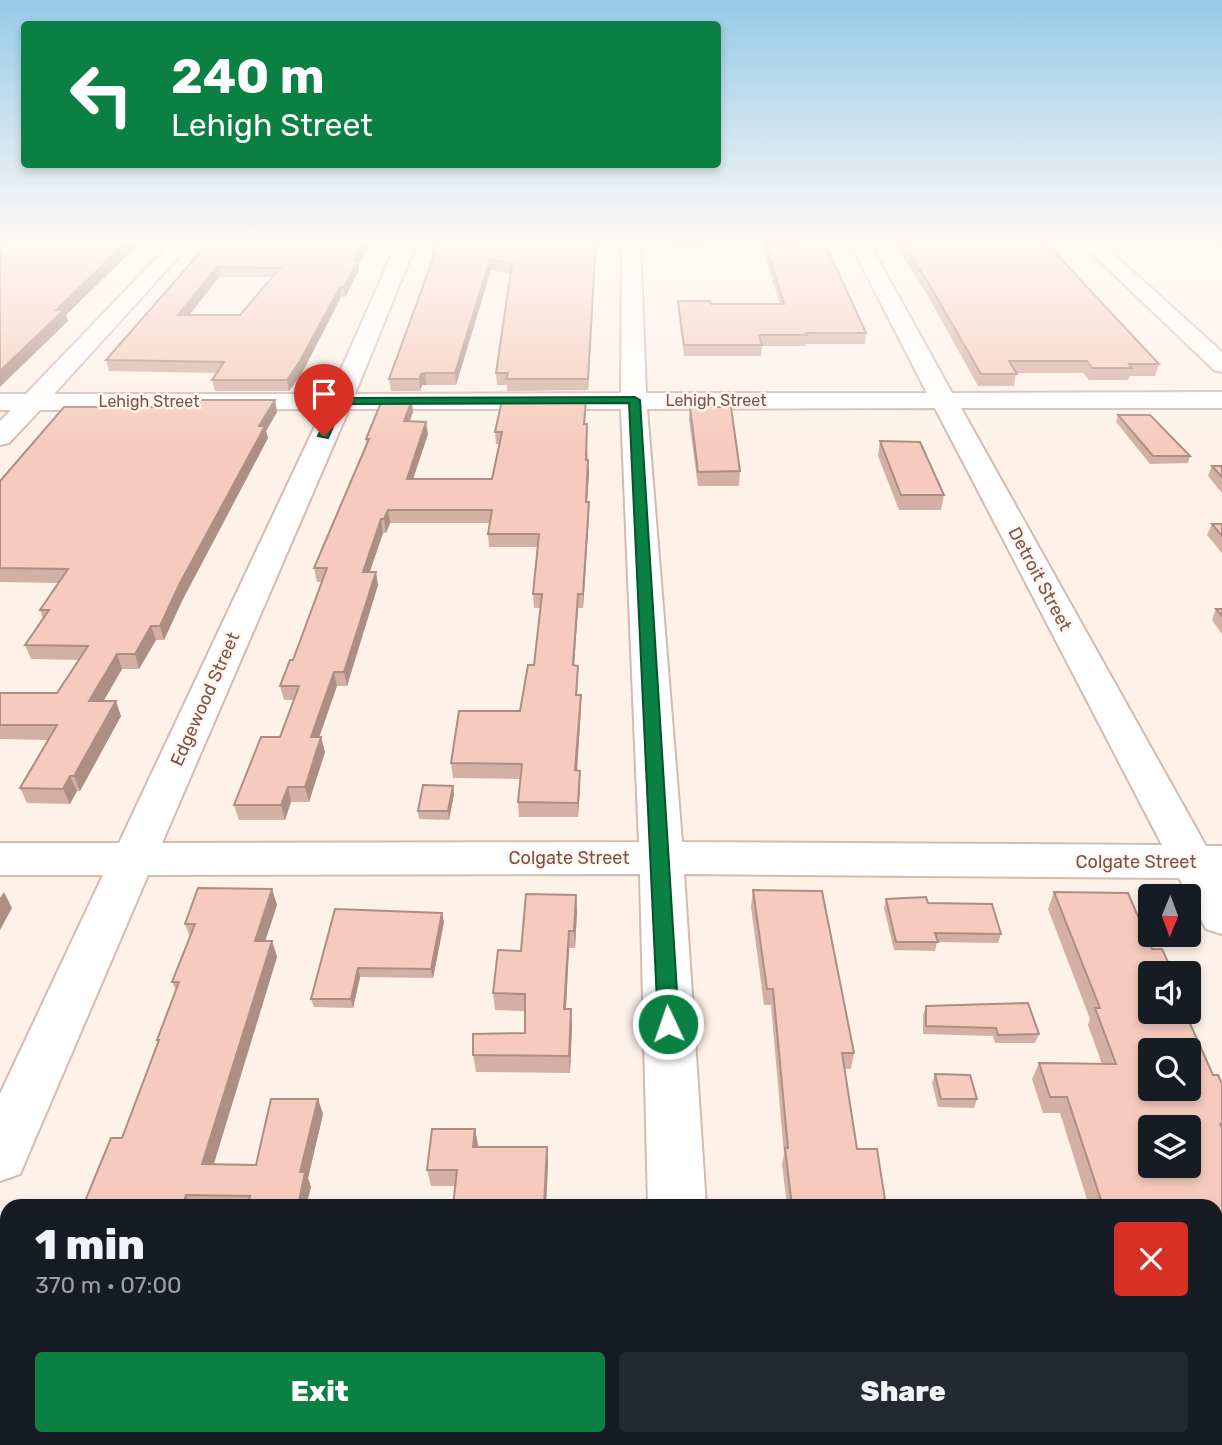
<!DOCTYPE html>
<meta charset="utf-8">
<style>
body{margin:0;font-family:Rubik,sans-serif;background:#242831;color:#f1f3f6;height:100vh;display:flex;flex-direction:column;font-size:26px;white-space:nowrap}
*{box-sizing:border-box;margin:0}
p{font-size:23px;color:#9ea1a6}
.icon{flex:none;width:38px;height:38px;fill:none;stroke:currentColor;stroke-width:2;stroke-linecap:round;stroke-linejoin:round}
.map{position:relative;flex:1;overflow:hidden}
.details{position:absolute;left:0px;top:1199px;width:1223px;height:247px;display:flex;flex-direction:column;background:#171b24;border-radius:21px 21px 0 0;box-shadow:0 4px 10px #0003}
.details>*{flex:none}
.top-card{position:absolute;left:21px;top:21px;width:700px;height:147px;border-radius:7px;box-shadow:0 4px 10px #0003;background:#0b8043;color:#fff;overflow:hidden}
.needle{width:46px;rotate:181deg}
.controls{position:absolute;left:1138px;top:884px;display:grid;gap:14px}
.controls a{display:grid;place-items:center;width:63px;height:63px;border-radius:7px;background:#171b24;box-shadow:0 4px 10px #0003;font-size:35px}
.pin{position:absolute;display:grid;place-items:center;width:60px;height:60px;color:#fff;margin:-72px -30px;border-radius:50% 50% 50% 0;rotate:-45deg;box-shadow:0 0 7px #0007}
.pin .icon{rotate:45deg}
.me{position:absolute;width:77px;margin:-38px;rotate:357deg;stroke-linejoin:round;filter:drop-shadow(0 0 5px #0008)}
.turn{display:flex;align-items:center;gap:24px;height:147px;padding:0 35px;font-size:32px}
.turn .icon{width:91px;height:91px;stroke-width:2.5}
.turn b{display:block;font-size:49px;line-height:60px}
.round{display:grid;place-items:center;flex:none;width:74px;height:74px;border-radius:7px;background:#242831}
.summary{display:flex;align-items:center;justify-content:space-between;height:119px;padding:0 35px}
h1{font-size:42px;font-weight:800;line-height:52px}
.button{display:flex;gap:14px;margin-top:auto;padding:14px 35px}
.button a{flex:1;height:80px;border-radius:7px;background:#0b8043;color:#fff;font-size:28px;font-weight:800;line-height:80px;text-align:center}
.button a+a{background:#242831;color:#f1f3f6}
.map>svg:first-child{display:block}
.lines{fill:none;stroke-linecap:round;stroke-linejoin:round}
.minor-casing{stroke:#d4baaf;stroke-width:4}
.minor{fill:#fff;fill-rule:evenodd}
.wall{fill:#d4afa3;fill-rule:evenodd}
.shaded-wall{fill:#ac8e84}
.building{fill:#f6cbbd;stroke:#ac8e84;stroke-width:2;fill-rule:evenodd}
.route{fill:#0b8043;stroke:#07532c;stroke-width:2}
.labels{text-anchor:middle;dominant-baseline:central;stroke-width:5;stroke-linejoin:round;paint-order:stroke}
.far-street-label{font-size:16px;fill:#7b5349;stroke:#fff7f0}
.street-label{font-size:18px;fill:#7b5349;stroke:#fff7f0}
</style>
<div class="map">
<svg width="1222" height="1445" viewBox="0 0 1222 1445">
<rect width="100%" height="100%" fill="#fef2e8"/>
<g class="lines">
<!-- minor casing -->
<g class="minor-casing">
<g id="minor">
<path d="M173 241H193L54 394H330L398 241H417L355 394 621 393 622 241H640L646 393H927L849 241H868L952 393 1222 392V408H961L1206 846H1222V934L1206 929 1179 878 684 874 706 1206H648L640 874 148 875 20 1174 0 1181V1094L103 875H0V843H119L323 409 40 410 9 443 0 445V421L11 410H0V394H26ZM935 408 1162 845 682 842 647 409ZM349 409H621L639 842 162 843Z"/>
<path d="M1079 241H1099L1222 352V372L1214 370Z"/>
<rect x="653" y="1438" width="68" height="7"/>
</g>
</g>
<!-- minor -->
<use href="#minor" class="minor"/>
</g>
<!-- wall -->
<g class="wall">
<path d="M210 241 359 264V270L345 297H341L302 373 289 391H215L212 380 217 373 109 371 106 360ZM219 277H272L240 315H189Z"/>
<path d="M438 241H596L588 390 507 391V385H497L496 373 510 274 491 270 456 385H422L420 391H391L389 379 432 261V256Z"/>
<path d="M669 241H705V248H670Z"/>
<path d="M790 241H824L866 333 865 344H806L805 346H762L761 356H684L678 311V301L711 304H780L764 253 765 243H791Z"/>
<path d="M893 241H1044L1159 364 1155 376H1130L1128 380H1089L1083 373H1016L1014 386H978L930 300Z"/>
<path d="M1210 241H1222V250Z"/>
<path d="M275 400 277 412 266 431 268 438 183 599 164 640H156L139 669H122L103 701 121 716 80 791H77L70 804 27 803 20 788 48 740 0 739V693H57L79 660 31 659 25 645 43 619 40 610 59 583 0 582V481L178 408Z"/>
<path d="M586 400 585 424 589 473 587 502 589 515 583 608H578L574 665 578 680 577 695 581 709 577 770 580 785 578 817H519L518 802 520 779 453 778 451 763 520 711 534 665 541 608H534L533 594 538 547H489L488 534 490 523H390L386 533H383L370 572 378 585 347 686H337L319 737H321L325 752 309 802H291L285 820H239L234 805 280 737 294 700H284L280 686 293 660 322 582H317L314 568 366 444V439L413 412 409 422 428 434 413 479H492L499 444H496L495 432Z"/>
<path d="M690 407 740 471 739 486H698L689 420Z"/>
<path d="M1118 415 1190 456 1188 463 1150 464 1116 422Z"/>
<path d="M880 441 944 495 941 510H899L878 456Z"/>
<path d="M1212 466H1222V493L1208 476Z"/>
<path d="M1212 524H1222V553L1207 535Z"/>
<path d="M1216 609H1222V634L1212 620Z"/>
<path d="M454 794 449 820 419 819 418 811Z"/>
<path d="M272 889 277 905 265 941H272L277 957 214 1164 256 1165 318 1099 323 1114 308 1178 311 1187 306 1206H83L122 1138 158 1043 157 1040 176 990 172 982 190 937 185 924Z"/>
<path d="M753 890 854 1053 851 1069H844L857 1149 886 1206H787L782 1164 784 1154 771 1005H764L751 907Z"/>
<path d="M1054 892 1150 973 1213 1075 1222 1084V1315L1216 1300V1206H1089L1060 1113H1043L1032 1079 1039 1063 1102 1064 1088 1025 1090 1019 1048 909Z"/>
<path d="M576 895 577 912 575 948H569L566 1009H571L572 1026 570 1073 476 1072 473 1055 525 1033V1011L495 1010 493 993 521 951Z"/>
<path d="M886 899 928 903 1001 934 998 943 937 942 935 951 894 950 884 908Z"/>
<path d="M335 909 444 922 433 978 360 977 353 1008 314 1007 311 999Z"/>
<path d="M926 1006 1039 1034 1035 1043H995L993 1036 923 1034V1015Z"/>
<path d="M935 1074 977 1099 974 1108 938 1107 932 1083Z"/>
<path d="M475 1129 477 1147H547L548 1163 546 1206H453L455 1186H431L427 1170Z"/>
</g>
<!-- shaded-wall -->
<g class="shaded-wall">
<path d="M128 241H142L66 315 68 321 0 387V371L56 310Z"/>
<path d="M364 241H370L359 264V270L345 297 344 287 354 260Z"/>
<path d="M596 241 588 390V379Z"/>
<path d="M490 259 491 270 456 385 455 373Z"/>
<path d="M217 267 219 277 181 326 178 315Z"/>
<path d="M340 287 341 297 302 373 289 391 287 380Z"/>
<path d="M425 373 426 385H422L420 391 419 379 421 374Z"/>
<path d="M275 400 277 412 266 431 268 438 183 599 164 640 160 626 179 585 259 426Z"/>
<path d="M412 400 413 412 405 434 404 421Z"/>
<path d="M426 422 428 434 409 491 407 479Z"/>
<path d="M588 460 589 473 586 515V502Z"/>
<path d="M589 502V515L583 608V594Z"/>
<path d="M388 510 390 523 386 533 384 519Z"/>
<path d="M381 519 383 533 365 585 363 572Z"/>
<path d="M376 572 378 585 347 686 344 672Z"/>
<path d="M578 594V608L573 680V665Z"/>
<path d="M151 626 156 640 139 669 135 654Z"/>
<path d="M117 654 122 669 95 716 89 701Z"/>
<path d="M334 672 337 686 314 752 311 737Z"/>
<path d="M581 695V709L576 785 575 770Z"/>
<path d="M116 701 121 716 80 791 74 776Z"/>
<path d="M321 737 325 752 309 802 305 787Z"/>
<path d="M580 771V785L578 817V803Z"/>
<path d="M70 776 77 791 70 804 63 789Z"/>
<path d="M453 786 454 794 449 820 448 811Z"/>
<path d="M288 787 291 802 285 820 281 805Z"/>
<path d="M272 889 277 905 260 957 255 941Z"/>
<path d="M4 892 12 908 0 930V898Z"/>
<path d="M576 895 577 912 575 948 574 931Z"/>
<path d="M442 913 444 922 433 978 431 969Z"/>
<path d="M569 931V948L565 1026 564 1009Z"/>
<path d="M272 941 277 957 209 1179 202 1164Z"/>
<path d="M358 968 360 977 353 1008 351 999Z"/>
<path d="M571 1009 572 1026 570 1073 569 1056Z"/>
<path d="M318 1099 323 1114 308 1178 311 1187 306 1206H298L300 1172Z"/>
<path d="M475 1129 478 1145 476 1164 473 1147Z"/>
<path d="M547 1147 548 1163 546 1206H544Z"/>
<path d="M186 1195 191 1206H183Z"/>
<path d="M74 1438H88L86 1445 72 1444Z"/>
</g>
<!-- building -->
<g class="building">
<path d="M0 241H128L56 310H64L0 371Z"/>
<path d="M210 241H364L354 260H358L344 287H340L300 361 287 380H212L224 362 106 360ZM217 267 280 268 240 315H178Z"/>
<path d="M438 241H596L588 379H506L508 373H496L512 264 490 259 455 373H425L421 374 419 379H389L434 256H432Z"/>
<path d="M795 241H824L866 333H806L807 335H759L762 345H684L678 301H710L711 304H784L765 243H796Z"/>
<path d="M901 241H1044L1159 364H1129L1132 368H1092L1087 361H1009L1017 374H981L932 289Z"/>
<path d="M199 400H275L259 426H265L179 585 160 626H151L135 654H117L89 701H116L74 776H70L63 789 20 788 57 725H0V693H57L88 646 25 645 49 610H40L68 569 0 568V481L64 407H194Z"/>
<path d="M382 400H412L404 421 426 422 407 479H492L502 432H495L502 400H586L584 424H587L586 460H588L586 502H589L583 594H578L573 665 578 666 576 695H581L575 770 580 771 578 803 518 802 522 764 451 763 459 711H520L528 665H534L542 594H533L539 534H488L492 510H388L384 519H381L363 572H376L344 672H334L311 737H321L305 787H288L281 805H234L261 737H280L299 686H280L290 660H293L327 568H314L369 439H366Z"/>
<path d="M690 407H731L740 471 698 472Z"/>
<path d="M1118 415H1150L1190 456H1153Z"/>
<path d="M880 441 920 442 944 495H901Z"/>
<path d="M1212 466H1222V477Z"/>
<path d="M1212 524H1222V536Z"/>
<path d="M1216 609H1222V616Z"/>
<path d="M423 785 453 786 448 811H418Z"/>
<path d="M198 888 272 889 255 941H272L202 1164 256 1165 271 1099H318L300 1172H305L298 1206H256L257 1203H248L250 1196 186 1195 183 1206H83L111 1138H122L159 1040H157L179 982H172L195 924H185Z"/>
<path d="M753 890 822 891 854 1053H842L857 1149H877L886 1206H792L785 1148H788L773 989H767Z"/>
<path d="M1054 892 1128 893 1152 949H1162L1173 973H1150V1012H1185L1213 1075H1218L1222 1084V1124H1220L1222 1128V1279L1216 1278V1206H1103L1067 1097H1050L1039 1063 1116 1064 1095 1008H1100ZM1150 1050H1188V1088H1150ZM1150 1127H1188V1166H1150Z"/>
<path d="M526 894 576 895 574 931H569L564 1009H571L569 1056 473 1055V1034L525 1033V994L493 993 498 950 521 951Z"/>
<path d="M926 897 928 903 992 904 1001 934 935 933 938 942H896L886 899Z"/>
<path d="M335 909 442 913 431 969 358 968 351 999H311Z"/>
<path d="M1028 1003 1039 1034 998 1035 996 1028 926 1026V1006Z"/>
<path d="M935 1074 970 1075 977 1099H941Z"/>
<path d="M432 1129H475L473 1147H547L544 1206H453L457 1170H427Z"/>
<path d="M74 1438 72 1444H99L98 1445H0V1439Z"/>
<rect x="455" y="1438" width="93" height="7"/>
</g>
<!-- sky -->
<linearGradient id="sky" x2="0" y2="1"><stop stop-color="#95cae8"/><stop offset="0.54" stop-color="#fff9f5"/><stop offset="1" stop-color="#fff9f5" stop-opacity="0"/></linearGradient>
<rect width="1222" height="444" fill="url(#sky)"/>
<!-- route -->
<path class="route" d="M635 397 640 400 679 1024 676 1030 668 1032 661 1030 658 1024 629 403 343 404 328 438 318 436 334 401 339 398Z"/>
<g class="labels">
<!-- far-street labels -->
<g class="far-street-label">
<text x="716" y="400">Lehigh Street</text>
<text x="149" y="401">Lehigh Street</text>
</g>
<!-- street labels -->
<g class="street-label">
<text transform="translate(1040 579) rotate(62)">Detroit Street</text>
<text transform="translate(205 699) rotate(-66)">Edgewood Street</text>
<text x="569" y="858">Colgate Street</text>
<text x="1136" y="862">Colgate Street</text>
</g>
</g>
</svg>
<div class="controls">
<a><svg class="needle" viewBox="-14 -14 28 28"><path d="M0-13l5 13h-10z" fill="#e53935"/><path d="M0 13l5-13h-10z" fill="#9ea1a6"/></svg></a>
<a><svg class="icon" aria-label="sound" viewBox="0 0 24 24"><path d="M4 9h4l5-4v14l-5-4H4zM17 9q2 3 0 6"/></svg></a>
<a><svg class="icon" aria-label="search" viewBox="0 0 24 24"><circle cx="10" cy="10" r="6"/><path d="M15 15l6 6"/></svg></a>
<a><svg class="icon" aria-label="layers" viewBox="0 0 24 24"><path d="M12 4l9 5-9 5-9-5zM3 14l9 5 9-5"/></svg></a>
</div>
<div class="pin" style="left:324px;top:436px;background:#d93025"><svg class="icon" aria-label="arrive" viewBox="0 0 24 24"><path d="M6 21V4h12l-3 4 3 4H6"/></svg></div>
<svg class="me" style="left:668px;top:1024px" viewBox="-20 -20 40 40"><circle r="17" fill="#0b8043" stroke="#fff" stroke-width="3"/><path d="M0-11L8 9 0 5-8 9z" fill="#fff"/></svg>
<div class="top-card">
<div class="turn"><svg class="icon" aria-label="left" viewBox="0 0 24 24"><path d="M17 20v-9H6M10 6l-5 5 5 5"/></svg><div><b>240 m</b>Lehigh Street</div></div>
</div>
<section class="details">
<div class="summary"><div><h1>1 min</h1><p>370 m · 07:00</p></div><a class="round" style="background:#d93025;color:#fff"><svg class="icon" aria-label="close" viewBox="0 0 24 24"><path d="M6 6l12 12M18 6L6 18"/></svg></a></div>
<div class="button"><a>Exit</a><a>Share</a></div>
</section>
</div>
